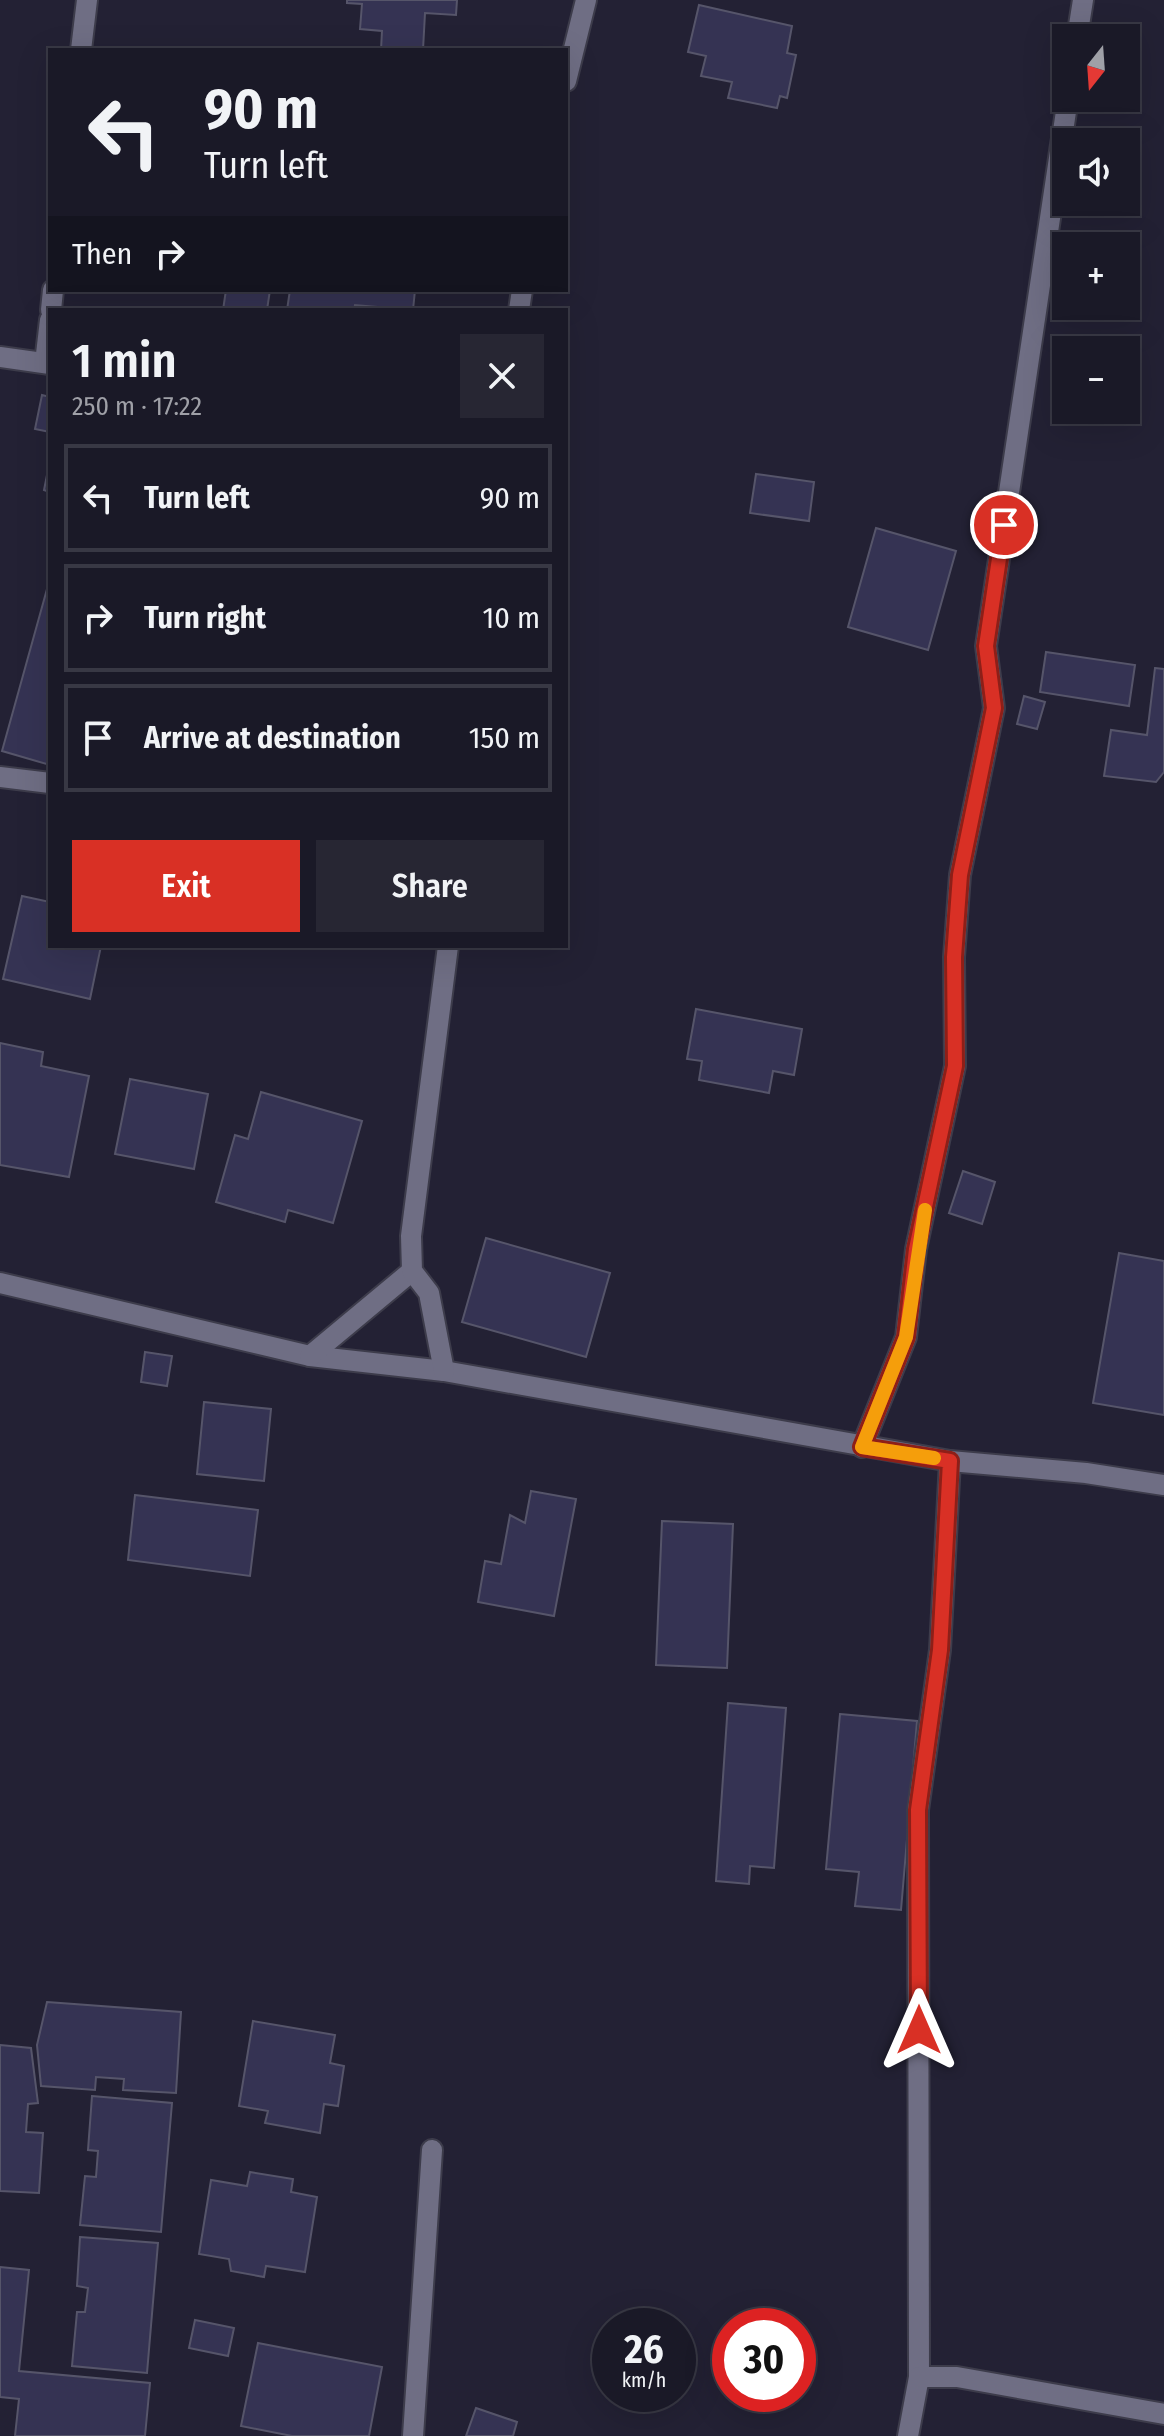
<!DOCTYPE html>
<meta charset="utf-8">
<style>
body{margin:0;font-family:"Fira Sans Condensed",sans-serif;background:#272633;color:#f1f3f6;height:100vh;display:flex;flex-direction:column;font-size:30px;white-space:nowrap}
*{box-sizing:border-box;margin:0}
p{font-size:26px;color:#9fa0a7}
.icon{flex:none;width:44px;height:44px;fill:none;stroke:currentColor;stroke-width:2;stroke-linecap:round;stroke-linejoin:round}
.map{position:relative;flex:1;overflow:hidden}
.sheet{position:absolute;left:48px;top:308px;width:520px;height:640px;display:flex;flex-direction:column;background:#1a1927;border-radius:0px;box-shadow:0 8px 32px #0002,0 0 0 2px #383844}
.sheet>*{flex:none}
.top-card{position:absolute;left:48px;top:48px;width:520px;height:244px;border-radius:0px;box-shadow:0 8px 32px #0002,0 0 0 2px #383844;background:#1a1927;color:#f1f3f6;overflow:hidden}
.needle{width:52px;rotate:197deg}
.fabs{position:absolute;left:1052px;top:24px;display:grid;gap:16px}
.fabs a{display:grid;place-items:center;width:88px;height:88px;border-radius:0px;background:#1a1927;box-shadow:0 8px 32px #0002,0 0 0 2px #383844;font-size:40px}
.speed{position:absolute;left:592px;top:2308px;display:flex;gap:16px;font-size:40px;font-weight:700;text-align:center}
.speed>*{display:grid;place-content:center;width:104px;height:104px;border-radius:50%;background:#1a1927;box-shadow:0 8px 32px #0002,0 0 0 2px #383844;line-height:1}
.speed small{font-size:20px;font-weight:400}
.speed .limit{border:12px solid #d22;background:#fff;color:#111}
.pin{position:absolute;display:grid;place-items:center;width:68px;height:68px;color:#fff;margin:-34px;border:4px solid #fff;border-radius:50%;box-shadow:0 2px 8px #0007}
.me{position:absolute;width:88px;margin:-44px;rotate:0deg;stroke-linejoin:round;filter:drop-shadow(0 0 6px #0008)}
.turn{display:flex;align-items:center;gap:28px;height:168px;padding:0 24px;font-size:36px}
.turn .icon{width:104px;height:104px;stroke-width:2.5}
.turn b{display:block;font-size:56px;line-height:68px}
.then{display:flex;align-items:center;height:76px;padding:0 24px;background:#0003;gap:16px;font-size:30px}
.round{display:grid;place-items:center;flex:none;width:84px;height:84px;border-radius:0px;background:#272633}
.headline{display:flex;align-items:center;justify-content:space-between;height:136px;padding:0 24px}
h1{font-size:48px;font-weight:600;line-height:60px}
.button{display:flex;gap:16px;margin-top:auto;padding:16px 24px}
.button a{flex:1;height:92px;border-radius:0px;background:#d93025;color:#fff;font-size:32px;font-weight:600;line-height:92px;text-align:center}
.button a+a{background:#272633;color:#f1f3f6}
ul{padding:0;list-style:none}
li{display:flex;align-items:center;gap:24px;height:108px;margin:0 16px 12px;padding:0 8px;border:4px solid #383844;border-radius:0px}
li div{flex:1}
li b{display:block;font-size:30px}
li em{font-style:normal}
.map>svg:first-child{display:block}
.building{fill:#353353;stroke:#56556a;stroke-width:2}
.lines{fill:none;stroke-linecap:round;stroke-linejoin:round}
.minor-casing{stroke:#3d3c4b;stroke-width:24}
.minor{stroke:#6f6e84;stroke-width:20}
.route-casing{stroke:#8d1f18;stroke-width:20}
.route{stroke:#d93025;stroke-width:14}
.slow{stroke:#f59e0b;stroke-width:14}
</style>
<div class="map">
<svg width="1164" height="2436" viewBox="0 0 1164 2436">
<rect width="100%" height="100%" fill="#232134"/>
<!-- building -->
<g class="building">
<path d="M347 0H457L456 15 425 13 423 50H381L382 31 360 29 362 4 347 3Z"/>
<path d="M699 5 792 26 787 53 796 55 787 98 780 96 777 108 728 98 732 82 701 76 706 56 688 52Z"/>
<path d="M226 290H270L267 310H223Z"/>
<path d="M290 290H415L413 310 355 305 354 310H287Z"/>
<path d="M42 395 50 397V432L35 429Z"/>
<path d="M49 465 50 466V492L44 490Z"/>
<path d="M756 474 814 482 809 521 750 513Z"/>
<path d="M876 528 956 551 928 650 848 627Z"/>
<path d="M47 589 50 590V765L2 751Z"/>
<path d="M1046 652 1135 665 1129 706 1040 692Z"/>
<path d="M1155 668 1164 669V772L1156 782 1104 776 1111 730 1147 735Z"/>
<path d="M1024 696 1045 702 1037 729 1017 724Z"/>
<path d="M22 896 50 902V946H101L90 999 3 979Z"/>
<path d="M696 1009 802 1029 794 1075 773 1071 769 1093 699 1080 702 1061 687 1059Z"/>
<path d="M0 1043 43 1052 41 1066 89 1076 69 1177 0 1165Z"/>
<path d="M130 1079 208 1094 194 1169 115 1154Z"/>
<path d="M261 1092 362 1121 333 1223 288 1210 285 1222 216 1202 235 1135 248 1139Z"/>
<path d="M963 1171 995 1182 982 1224 949 1213Z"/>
<path d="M486 1238 610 1273 586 1357 462 1322Z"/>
<path d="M1119 1253 1164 1261V1415L1093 1403Z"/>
<path d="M145 1352 172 1356 167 1386 141 1382Z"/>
<path d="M204 1402 271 1409 264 1481 197 1474Z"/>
<path d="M531 1491 576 1499 554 1616 478 1602 485 1561 501 1564 510 1515 525 1523Z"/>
<path d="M135 1495 258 1510 250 1576 128 1560Z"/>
<path d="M662 1521 733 1524 727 1668 656 1665Z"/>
<path d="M728 1703 786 1708 774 1868 750 1866 749 1884 716 1881Z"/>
<path d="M840 1714 917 1721 901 1910 855 1906 859 1872 826 1869Z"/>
<path d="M47 2002 181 2012 176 2093 123 2090 124 2079 96 2077 95 2090 41 2086 37 2045Z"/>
<path d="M253 2021 335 2035 330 2063 344 2066 338 2106 324 2104 320 2133 265 2123 268 2111 239 2106Z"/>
<path d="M0 2045 31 2048 38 2103 28 2104 26 2132 43 2133 39 2193 0 2191Z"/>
<path d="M92 2096 172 2103 161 2232 80 2225 85 2176 96 2177 98 2151 88 2150Z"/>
<path d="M250 2172 293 2179 291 2192 317 2197 305 2272 266 2266 264 2277 231 2271 229 2259 199 2254 211 2180 247 2186Z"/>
<path d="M80 2237 158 2243 147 2373 72 2366 77 2312H85L88 2288 77 2286Z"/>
<path d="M0 2267 29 2270 19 2371 150 2383 145 2436H15L19 2399 0 2397Z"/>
<path d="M195 2320 234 2328 228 2356 189 2348Z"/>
<path d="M258 2343 382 2367 369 2436H292L241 2426Z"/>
<path d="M476 2408 517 2422 513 2436H466Z"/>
</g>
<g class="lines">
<!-- minor casing -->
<g class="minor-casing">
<g id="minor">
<path d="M1077 38 1083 0"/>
<path d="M81 50 87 0"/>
<path d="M566 81 586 0"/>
<path d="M51 310 53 290"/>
<path d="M519 310 522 290"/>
<path d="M0 357 50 364"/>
<path d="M45 363 50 320"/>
<path d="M0 777 50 783"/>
<path d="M0 1283 310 1356 444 1371 950 1461 1086 1473 1164 1485"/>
<path d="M310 1356 412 1271"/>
<path d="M444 1371 429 1293 412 1271 411 1236 448 946"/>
<path d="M862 1447 906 1337 916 1249 955 1066 954 957 960 875 994 708 986 646 1068 98"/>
<path d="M919 2377 918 1810 940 1650 950 1461"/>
<path d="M413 2436 432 2150"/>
<path d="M908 2436 919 2377H957L1164 2414"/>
</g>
</g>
<!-- minor -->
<use href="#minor" class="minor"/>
</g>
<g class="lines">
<!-- route casing -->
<g class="route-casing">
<path id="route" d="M919 2030 918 1810 940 1650 950 1461 862 1447 906 1337 916 1249 955 1066 954 957 960 875 994 708 986 646 1004 525"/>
</g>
<!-- route -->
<use href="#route" class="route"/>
<!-- slow -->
<path class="slow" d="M925 1210 906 1337 862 1447 934 1458"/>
</g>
</svg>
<div class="fabs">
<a><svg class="needle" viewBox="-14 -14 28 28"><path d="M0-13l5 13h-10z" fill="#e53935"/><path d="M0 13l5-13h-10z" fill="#9fa0a7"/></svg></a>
<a><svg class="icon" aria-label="sound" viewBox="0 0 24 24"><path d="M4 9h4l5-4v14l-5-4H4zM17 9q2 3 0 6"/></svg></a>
<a>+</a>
<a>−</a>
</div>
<div class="speed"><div>26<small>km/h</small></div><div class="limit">30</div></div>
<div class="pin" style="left:1004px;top:525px;background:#d93025"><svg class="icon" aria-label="arrive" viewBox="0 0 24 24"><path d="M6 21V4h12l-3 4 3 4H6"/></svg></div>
<svg class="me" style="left:919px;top:2030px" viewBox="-20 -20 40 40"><path d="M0-17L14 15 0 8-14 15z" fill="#d93025" stroke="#fff" stroke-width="4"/></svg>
<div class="top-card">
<div class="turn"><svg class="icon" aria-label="left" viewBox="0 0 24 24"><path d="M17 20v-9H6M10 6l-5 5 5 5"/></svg><div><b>90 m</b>Turn left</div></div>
<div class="then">Then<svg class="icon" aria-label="right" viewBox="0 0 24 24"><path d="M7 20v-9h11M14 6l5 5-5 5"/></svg></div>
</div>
<section class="sheet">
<div class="headline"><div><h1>1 min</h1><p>250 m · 17:22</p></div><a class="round"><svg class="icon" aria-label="close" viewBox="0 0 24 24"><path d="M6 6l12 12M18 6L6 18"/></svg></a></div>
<ul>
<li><svg class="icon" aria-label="left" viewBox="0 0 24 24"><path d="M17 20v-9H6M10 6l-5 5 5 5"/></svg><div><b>Turn left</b></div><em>90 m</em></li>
<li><svg class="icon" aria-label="right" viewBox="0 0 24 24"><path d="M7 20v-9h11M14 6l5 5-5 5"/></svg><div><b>Turn right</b></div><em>10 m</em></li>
<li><svg class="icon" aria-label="arrive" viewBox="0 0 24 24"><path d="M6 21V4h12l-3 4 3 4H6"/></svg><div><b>Arrive at destination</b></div><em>150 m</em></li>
</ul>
<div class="button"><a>Exit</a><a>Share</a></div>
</section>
</div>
